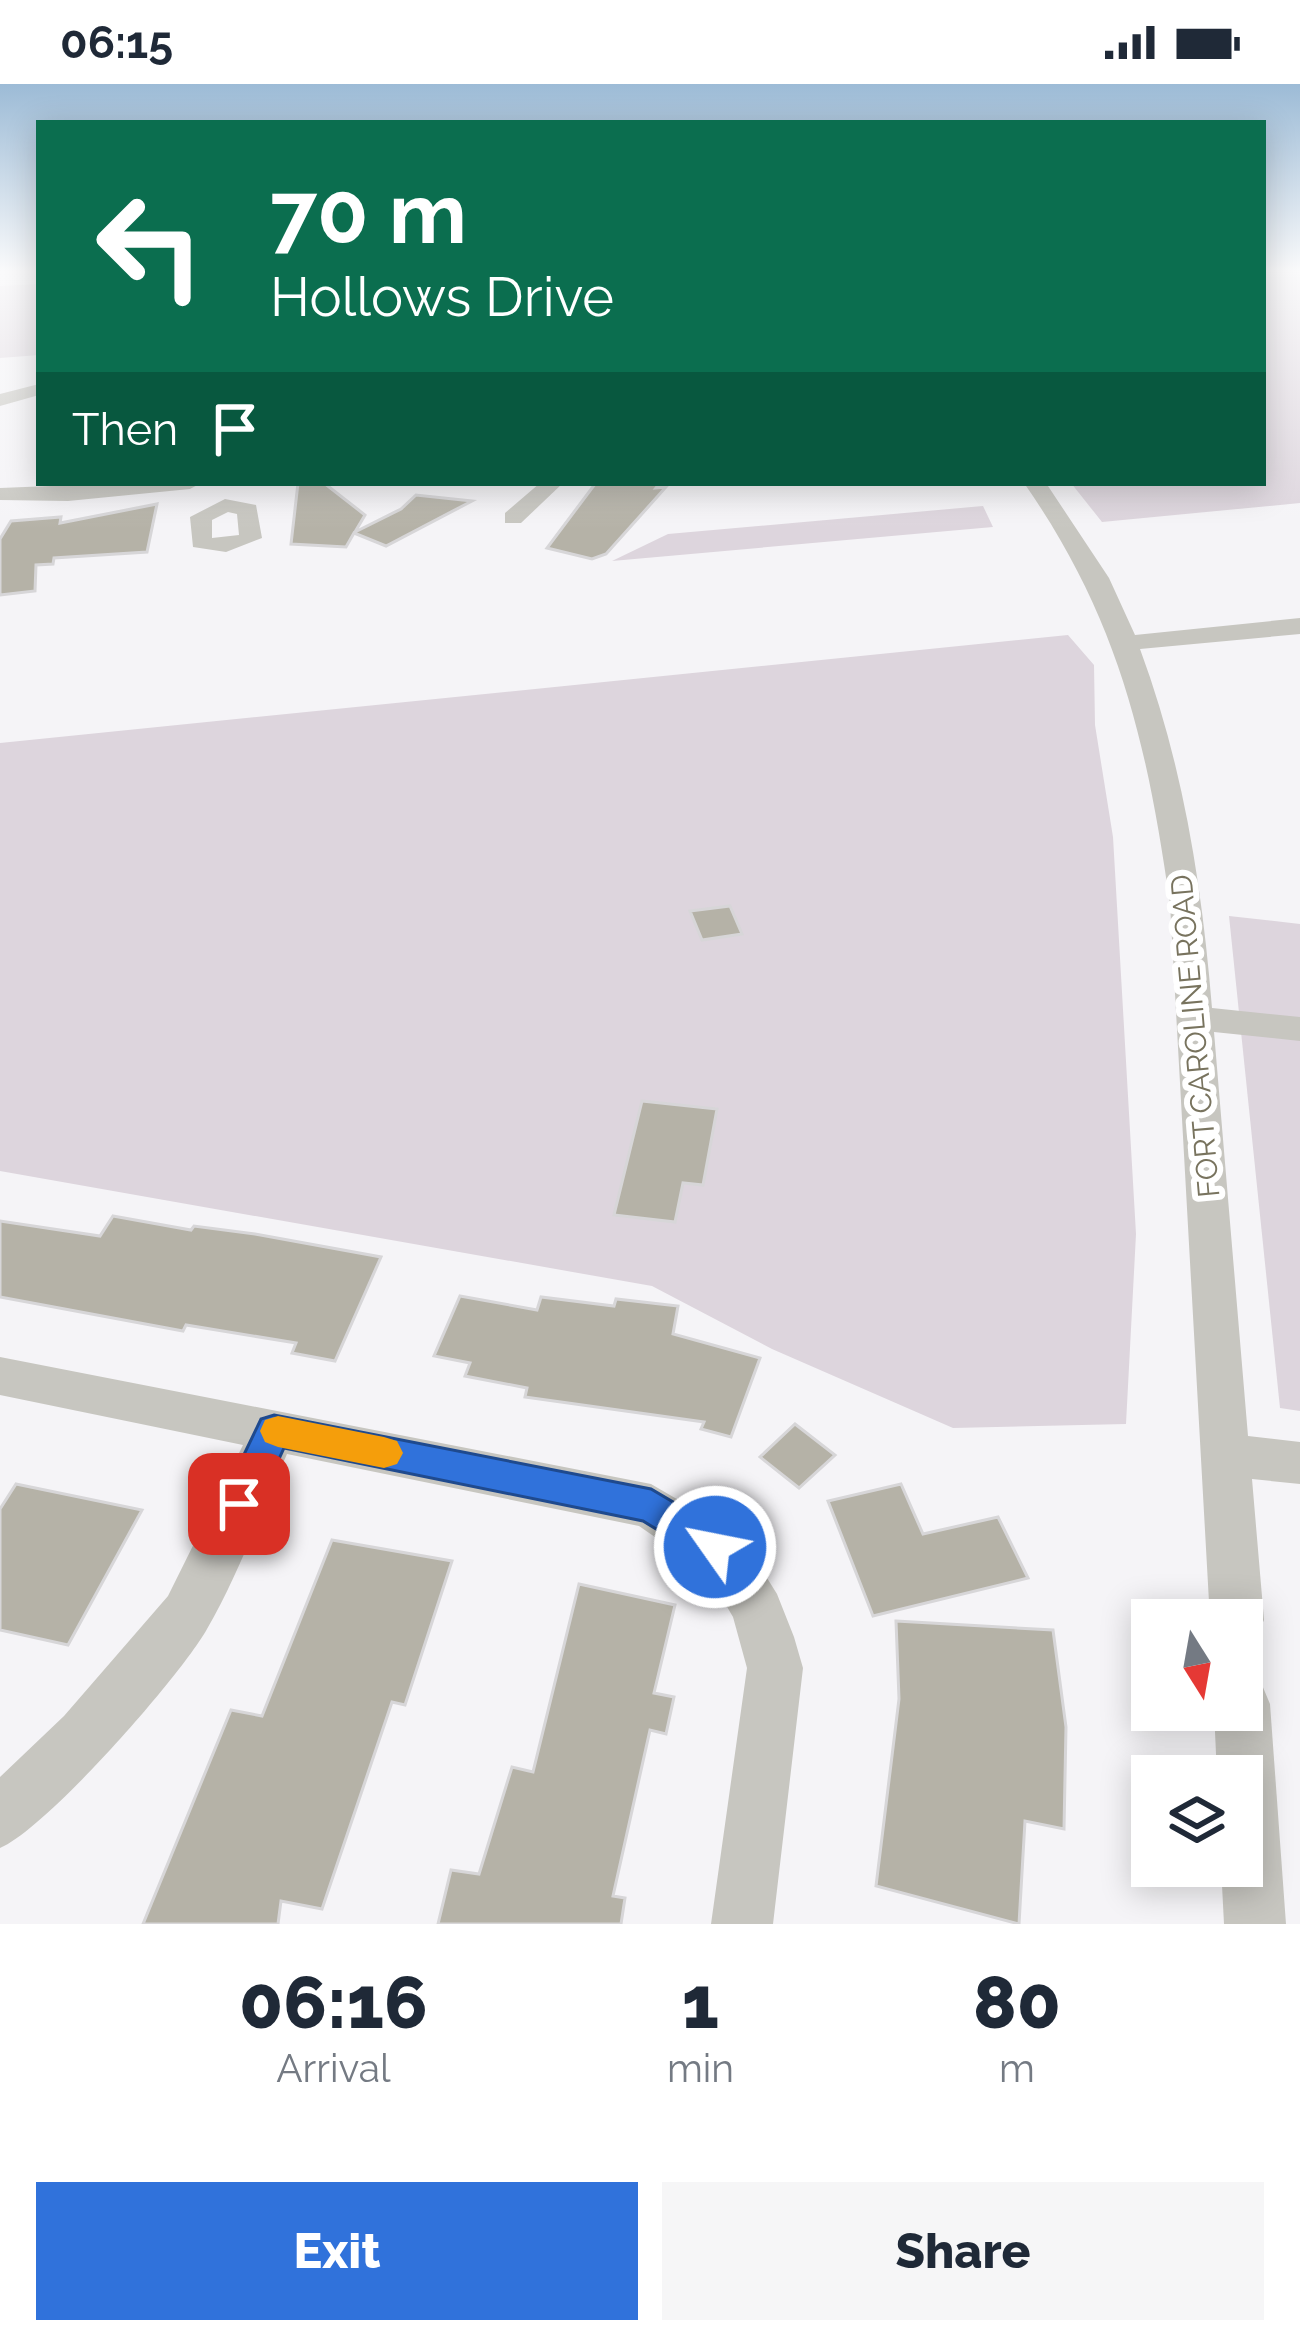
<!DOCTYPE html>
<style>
body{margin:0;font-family:Raleway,sans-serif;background:#f6f6f7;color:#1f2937;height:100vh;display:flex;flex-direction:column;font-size:45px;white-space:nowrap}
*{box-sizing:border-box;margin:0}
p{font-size:39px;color:#747a83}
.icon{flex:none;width:66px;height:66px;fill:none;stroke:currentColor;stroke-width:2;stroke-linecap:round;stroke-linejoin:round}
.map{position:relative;height:1840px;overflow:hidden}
.panel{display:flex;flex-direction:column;background:#fff;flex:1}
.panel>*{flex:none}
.banner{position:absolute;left:36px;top:36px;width:1230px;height:366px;border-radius:0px;box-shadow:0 6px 30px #0003;background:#0b6e4f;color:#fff;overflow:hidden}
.needle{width:78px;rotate:169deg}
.fabs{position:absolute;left:1131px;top:1515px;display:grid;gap:24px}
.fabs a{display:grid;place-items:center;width:132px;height:132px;border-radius:0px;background:#fff;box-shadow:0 6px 30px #0003;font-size:60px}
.pin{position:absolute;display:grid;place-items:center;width:102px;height:102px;color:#fff;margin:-51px;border-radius:24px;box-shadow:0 6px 18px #0006}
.me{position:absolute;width:132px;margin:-66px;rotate:303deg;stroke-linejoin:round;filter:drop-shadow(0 0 9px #0008)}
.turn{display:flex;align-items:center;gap:42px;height:252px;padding:0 36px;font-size:54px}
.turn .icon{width:156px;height:156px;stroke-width:2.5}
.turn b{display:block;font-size:84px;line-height:102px}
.then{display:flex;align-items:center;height:114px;padding:0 36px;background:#0003;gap:24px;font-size:45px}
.eta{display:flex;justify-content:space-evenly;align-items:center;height:204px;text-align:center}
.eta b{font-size:72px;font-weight:800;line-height:84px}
.action{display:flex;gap:24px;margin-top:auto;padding:24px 36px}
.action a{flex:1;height:138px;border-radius:0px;background:#3072db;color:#fff;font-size:48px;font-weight:800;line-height:138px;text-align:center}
.action a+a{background:#f6f6f7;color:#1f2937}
.status{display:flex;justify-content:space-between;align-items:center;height:84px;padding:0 60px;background:#fff;direction:ltr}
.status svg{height:33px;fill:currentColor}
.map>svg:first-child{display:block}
.green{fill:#ddd5dd}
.building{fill:#b5b2a7;stroke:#d7d6d8;stroke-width:3}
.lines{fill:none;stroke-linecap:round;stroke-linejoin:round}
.minor{fill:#c7c6c0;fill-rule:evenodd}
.route{fill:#3072db;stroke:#1f4a8e;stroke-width:3}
.slow{fill:#f59e0b}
.labels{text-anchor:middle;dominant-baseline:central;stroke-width:12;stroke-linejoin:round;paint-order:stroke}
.street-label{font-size:30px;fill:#78735e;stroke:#fff}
</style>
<div class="status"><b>06:15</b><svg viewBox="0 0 49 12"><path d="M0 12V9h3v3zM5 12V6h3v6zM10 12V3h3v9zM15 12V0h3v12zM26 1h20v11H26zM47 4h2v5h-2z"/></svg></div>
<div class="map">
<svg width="1300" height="1840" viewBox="0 0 1300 1840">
<rect width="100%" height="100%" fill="#f5f4f7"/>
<!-- green -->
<g class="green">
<path d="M1263 188H1300V419L1102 438 1071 399H1263Z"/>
<path d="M39 200V271L0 274V202Z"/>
<path d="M983 422 993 443 612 477 668 450Z"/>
<path d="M1068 551 1094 581 1095 641 1113 753 1136 1150 1126 1340 953 1344 772 1265 652 1202 0 1087V659Z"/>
<path d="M1229 832 1300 840V1327L1280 1324Z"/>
</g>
<!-- building -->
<g class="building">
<path d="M298 399H324L365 431 355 448 401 425 416 411 472 417 386 462 354 449 346 463 291 460Z"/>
<path d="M616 399H660L656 404 666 403 606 470 592 475 547 464 595 400Z"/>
<path d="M157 420 147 468 54 474 53 480 36 481 35 507 0 511V455L11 437 61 433 60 439Z"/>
<path d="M730 822 742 850 702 856 690 827Z"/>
<path d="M642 1017 717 1025 703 1101 683 1099 675 1138 614 1131Z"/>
<path d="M113 1132 191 1146 194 1142 255 1150 381 1173 335 1277 292 1269 296 1259 186 1241 183 1247 0 1213V1137L100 1152Z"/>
<path d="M460 1212 537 1226 541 1213 614 1222 616 1215 678 1222 673 1250 760 1274 731 1353 701 1345 704 1338 525 1313 527 1304 465 1292 470 1279 434 1272Z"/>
<path d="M795 1340 835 1371 799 1404 760 1373Z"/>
<path d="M16 1400 142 1426 68 1561 0 1546V1425Z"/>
<path d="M901 1400 923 1450 998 1433 1028 1494 873 1532 828 1417Z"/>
<path d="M332 1456 452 1477 405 1621 392 1618 322 1825 281 1817 278 1840H143L231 1626 262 1632Z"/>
<path d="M579 1500 675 1521 654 1609 674 1613 666 1650 650 1646 613 1812 625 1814 621 1840H438L451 1786 479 1790 512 1683 533 1688Z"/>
<path d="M896 1537 1053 1546 1066 1643 1064 1745 1025 1737 1019 1840 876 1802 899 1615Z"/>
</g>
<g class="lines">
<!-- minor -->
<g class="minor">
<path d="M39 300V311L0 322V310Z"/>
<path d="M125 399H201L190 405 68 417 0 416V404Z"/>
<path d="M540 399H563L521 439H505V429Z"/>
<path d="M1024 399H1046L1109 494 1135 551 1300 534V550L1140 565C1183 681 1202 801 1212 924L1300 933V957L1214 948 1248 1352 1300 1358V1400L1252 1395 1264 1536 1256 1554 1242 1559V1536H1210L1170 820C1147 659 1119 535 1024 399Z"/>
<path d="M225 415 256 421 262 454 226 468 193 463 190 433ZM228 428 237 430 239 451 212 454V436Z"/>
<path d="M0 1273 651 1400 718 1439 752 1470 777 1510 794 1553 803 1584 773 1840H711L747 1584 733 1533 716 1504 681 1471 639 1442 287 1370C261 1427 239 1490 207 1545 180 1593 47 1744 0 1764V1693L64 1632 168 1512 243 1361 0 1311Z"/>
<path d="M1242 1592 1262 1601 1270 1620 1286 1840H1224L1221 1782H1242V1692H1217L1214 1626H1242Z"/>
</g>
</g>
<!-- sky -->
<linearGradient id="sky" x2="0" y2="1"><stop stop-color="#9cbbd6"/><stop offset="0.42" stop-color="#fafafb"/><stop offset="1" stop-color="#fafafb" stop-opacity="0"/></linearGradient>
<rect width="1300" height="445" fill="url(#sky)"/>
<!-- route -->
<path class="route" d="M274 1331 651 1405 729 1451 734 1463 729 1476 715 1481 643 1437 284 1364 253 1432 239 1437 226 1432 220 1420 226 1408 261 1335Z"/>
<!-- slow -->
<path class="slow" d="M278 1332 384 1353 397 1357 403 1369 397 1380 384 1384 278 1363 265 1358 260 1347 265 1336Z"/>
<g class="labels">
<!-- street labels -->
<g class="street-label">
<text transform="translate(1195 952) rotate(-95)">FORT CAROLINE ROAD</text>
</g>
</g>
</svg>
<div class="fabs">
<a><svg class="needle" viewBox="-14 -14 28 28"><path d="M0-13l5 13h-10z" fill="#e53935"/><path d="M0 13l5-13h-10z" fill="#747a83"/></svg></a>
<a><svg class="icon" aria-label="layers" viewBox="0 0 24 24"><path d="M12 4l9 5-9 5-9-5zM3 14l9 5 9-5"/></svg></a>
</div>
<div class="pin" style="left:239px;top:1420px;background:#d93025"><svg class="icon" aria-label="arrive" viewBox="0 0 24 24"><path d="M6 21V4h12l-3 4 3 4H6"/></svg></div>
<svg class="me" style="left:715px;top:1463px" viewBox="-20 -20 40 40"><circle r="17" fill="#3072db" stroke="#fff" stroke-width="3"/><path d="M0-11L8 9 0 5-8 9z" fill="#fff"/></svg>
<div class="banner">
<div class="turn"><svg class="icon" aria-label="left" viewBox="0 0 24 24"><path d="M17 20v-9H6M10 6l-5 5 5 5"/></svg><div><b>70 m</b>Hollows Drive</div></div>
<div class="then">Then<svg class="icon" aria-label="arrive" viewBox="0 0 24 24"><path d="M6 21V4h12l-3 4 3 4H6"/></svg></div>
</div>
</div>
<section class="panel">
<div class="eta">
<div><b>06:16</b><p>Arrival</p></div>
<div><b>1</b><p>min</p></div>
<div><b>80</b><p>m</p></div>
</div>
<div class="action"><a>Exit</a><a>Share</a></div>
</section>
